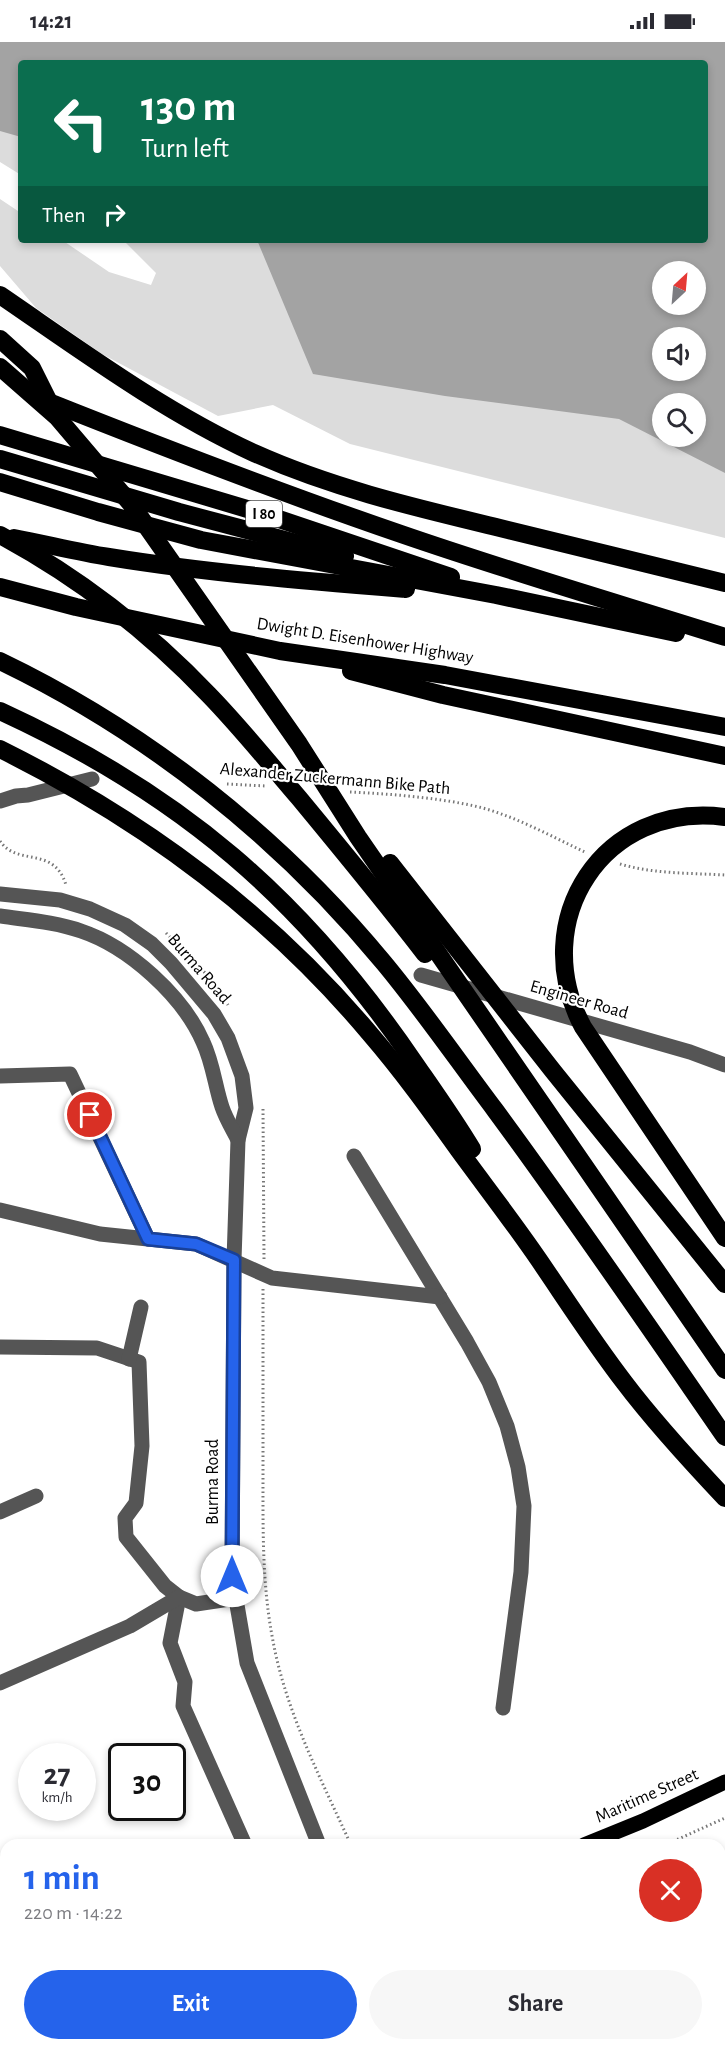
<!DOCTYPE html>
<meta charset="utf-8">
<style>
body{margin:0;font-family:"Alegreya Sans",sans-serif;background:#f7f7f7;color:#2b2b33;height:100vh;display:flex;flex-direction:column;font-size:22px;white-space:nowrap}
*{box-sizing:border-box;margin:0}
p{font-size:20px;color:#7c7c81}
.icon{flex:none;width:33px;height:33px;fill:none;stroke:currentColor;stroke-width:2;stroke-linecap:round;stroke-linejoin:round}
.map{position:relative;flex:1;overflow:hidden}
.sheet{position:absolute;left:0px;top:1797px;width:726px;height:212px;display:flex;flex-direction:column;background:#fff;border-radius:18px 18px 0 0;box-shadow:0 3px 9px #0003}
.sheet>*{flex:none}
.banner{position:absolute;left:18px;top:18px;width:690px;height:183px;border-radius:6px;box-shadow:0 3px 9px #0003;background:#0b6e4f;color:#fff;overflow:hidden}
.needle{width:39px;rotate:26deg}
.tools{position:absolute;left:652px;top:219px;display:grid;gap:12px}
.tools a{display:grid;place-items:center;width:54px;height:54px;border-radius:50%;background:#fff;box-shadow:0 3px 9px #0003;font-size:30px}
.speed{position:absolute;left:18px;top:1701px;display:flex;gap:12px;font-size:30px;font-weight:700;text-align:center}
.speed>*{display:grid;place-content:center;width:78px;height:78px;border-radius:50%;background:#fff;box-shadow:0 3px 9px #0003;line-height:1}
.speed small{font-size:15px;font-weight:400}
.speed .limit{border:3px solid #111;border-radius:9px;background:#fff;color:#111}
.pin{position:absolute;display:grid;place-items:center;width:51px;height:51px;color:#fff;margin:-26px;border:3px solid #fff;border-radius:50%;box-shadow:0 2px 6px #0007}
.me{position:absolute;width:66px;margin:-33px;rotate:0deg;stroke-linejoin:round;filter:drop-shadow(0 0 4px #0008)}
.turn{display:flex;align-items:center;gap:21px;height:126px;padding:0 24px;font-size:27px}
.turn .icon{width:78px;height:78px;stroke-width:2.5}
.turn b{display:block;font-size:42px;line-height:51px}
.then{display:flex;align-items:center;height:57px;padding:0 24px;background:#0003;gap:12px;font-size:22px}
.round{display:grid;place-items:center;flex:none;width:63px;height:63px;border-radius:32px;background:#f7f7f7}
.summary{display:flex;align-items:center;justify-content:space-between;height:102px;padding:0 24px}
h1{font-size:36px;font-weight:700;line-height:45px;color:#2563eb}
.action{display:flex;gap:12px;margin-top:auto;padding:12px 24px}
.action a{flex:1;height:69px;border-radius:36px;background:#2563eb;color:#fff;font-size:24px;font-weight:700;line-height:69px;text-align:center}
.action a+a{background:#f7f7f7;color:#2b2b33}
.status{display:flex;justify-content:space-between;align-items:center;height:42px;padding:0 30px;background:#fff;direction:ltr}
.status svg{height:16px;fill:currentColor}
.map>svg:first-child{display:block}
.green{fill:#dcdcdc;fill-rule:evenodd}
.water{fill:#a3a3a3;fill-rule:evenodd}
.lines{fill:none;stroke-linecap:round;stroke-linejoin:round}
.path{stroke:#777;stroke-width:3;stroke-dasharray:1.5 3;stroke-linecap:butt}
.minor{stroke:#555;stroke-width:15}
.major{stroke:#000;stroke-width:15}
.highway{stroke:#000;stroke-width:18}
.route-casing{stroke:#184099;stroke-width:15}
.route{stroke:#2563eb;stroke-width:10}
.labels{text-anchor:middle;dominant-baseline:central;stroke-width:4.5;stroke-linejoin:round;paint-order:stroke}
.shield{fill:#fff;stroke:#4c4c4c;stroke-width:1.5}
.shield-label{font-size:16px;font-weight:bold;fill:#000}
.street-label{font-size:18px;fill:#000;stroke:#fff}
</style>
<div class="status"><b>14:21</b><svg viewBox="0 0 49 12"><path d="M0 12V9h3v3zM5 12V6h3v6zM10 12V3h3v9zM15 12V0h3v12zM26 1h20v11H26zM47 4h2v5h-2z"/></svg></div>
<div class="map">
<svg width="725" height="2008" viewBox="0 0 725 2008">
<rect width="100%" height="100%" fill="#fff"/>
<!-- green -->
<path class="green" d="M0 0H725V496L350 402 273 363 218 374 102 312 36 266 0 224V157L21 171V198H62L109 230 151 243 156 231 123 198H705V21H21V133L0 120ZM663 230H696V262H663ZM663 296H696V328H663ZM663 362H696V394H663Z"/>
<!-- water -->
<path class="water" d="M0 0H725V431L619 377 445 354 313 332 257 198H705V21H21V95L0 89ZM663 230H696V262H663ZM663 296H696V328H663ZM663 362H696V394H663Z"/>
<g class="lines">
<!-- path -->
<g class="path">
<path d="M227 742 266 744"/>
<path d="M350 750C390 752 431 755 470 763 510 771 548 793 585 810"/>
<path d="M0 799C17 825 54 803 66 843"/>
<path d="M620 822C654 832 690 831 725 833"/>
<path d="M166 891 214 940 228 963"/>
<path d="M263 1067 264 1217"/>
<path d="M263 1247C263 1308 263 1369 263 1430 263 1487 262 1543 273 1599 286 1670 321 1737 351 1803"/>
<path d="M665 1803 725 1776"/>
<path d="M205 2008 217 2002"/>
</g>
<!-- minor -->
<g class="minor">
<path d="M0 759 16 754 28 753 92 737"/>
<path d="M0 852 60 858 90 867 125 883 152 902 171 921 214 972 228 996 242 1034 246 1066 238 1098 234 1218 232 1534 247 1621 319 1803"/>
<path d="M0 874C27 878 55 880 81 889 129 905 183 954 203 1000 213 1021 215 1044 222 1065 226 1077 233 1088 238 1098"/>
<path d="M421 933 690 1010 725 1023"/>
<path d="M0 1034 70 1032 148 1197"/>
<path d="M354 1114 467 1300 489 1340 507 1384 518 1425 524 1464 521 1530 503 1666"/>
<path d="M0 1168 100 1192 196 1202 272 1236 440 1255"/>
<path d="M0 1305 97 1306 139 1320 142 1404 136 1461 125 1476 126 1495 165 1544 179 1555 170 1601 185 1640 183 1664 245 1803"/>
<path d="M129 1317 141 1265"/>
<path d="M0 1470 36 1454"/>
<path d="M0 1641 130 1584 179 1555 196 1562 236 1556"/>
<path d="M720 1824 725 1822"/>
<path d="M0 1987 6 1985"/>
<path d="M409 2002 411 2008"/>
<path d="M535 2002 537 2008"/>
</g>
<!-- major -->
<g class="major">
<path d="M584 1803 643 1779 725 1740"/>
<path d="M110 2008 122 2002"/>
</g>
<!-- highway -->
<g class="highway">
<path d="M0 253C82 309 163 369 254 411 332 446 413 465 496 485 572 504 649 522 725 541"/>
<path d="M0 297 32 326 52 366"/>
<path d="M0 325 57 375 131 462 299 702 358 795 725 1328"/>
<path d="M44 358C162 405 281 451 401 492 508 529 617 561 725 595"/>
<path d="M0 393 264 472 451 535"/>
<path d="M0 417 179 470 345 514"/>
<path d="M0 440 98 470 201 498 496 553 676 591"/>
<path d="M0 493C78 535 148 589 209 653 241 686 269 721 299 756 342 808 384 859 425 912"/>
<path d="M14 496C46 502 77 510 109 515 207 531 307 539 406 547"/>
<path d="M0 545 76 565 280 609 445 633 725 685"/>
<path d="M0 619C148 690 280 795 384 921 423 968 458 1019 495 1068 574 1175 649 1285 725 1395"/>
<path d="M351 629 443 653 725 714"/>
<path d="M0 669C181 752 302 856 414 1020 434 1049 454 1077 472 1107"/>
<path d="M0 707C141 777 270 872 371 993 402 1029 430 1068 458 1107 485 1144 513 1180 539 1218 567 1259 594 1301 624 1340 655 1381 690 1419 725 1456"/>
<path d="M725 775C604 759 526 878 583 985L725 1196"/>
<path d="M390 821 553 1029 725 1242"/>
</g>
</g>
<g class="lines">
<!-- route casing -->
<g class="route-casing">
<path id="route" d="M90 1073 148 1197 196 1202 234 1218 232 1534"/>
</g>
<!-- route -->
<use href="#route" class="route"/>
</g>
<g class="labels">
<!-- shield labels -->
<rect class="shield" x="246" y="459" width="36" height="26" rx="4.5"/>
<g class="shield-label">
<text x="264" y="472">I 80</text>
</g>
<!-- street labels -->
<g class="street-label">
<text transform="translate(365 599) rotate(9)">Dwight D. Eisenhower Highway</text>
<text transform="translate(335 737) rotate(5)">Alexander Zuckermann Bike Path</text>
<text transform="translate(199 927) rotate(49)">Burma Road</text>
<text transform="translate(579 958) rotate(16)">Engineer Road</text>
<text transform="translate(213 1440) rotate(-90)">Burma Road</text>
<text transform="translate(647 1754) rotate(-24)">Maritime Street</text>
</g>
</g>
</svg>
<div class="tools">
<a><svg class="needle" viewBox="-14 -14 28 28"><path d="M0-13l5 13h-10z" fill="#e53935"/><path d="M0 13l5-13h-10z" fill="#7c7c81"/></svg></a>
<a><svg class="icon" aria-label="sound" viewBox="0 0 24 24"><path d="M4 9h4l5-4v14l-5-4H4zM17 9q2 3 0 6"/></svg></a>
<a><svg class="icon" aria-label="search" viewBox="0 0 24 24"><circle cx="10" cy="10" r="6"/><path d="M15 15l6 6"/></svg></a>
</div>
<div class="speed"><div>27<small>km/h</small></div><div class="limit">30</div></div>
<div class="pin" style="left:90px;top:1073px;background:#d93025"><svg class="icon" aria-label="arrive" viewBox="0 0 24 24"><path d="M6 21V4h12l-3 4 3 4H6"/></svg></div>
<svg class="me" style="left:232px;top:1534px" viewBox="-20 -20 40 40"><circle r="19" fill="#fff"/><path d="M0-13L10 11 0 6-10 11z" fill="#2563eb"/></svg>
<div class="banner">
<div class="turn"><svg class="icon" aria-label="left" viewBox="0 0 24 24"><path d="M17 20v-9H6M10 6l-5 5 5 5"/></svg><div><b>130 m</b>Turn left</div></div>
<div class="then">Then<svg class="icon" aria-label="right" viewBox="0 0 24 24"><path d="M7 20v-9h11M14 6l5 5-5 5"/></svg></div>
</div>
<section class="sheet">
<div class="summary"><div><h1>1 min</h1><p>220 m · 14:22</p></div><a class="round" style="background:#d93025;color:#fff"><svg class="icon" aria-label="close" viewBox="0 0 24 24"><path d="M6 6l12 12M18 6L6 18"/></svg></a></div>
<div class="action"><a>Exit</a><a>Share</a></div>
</section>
</div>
